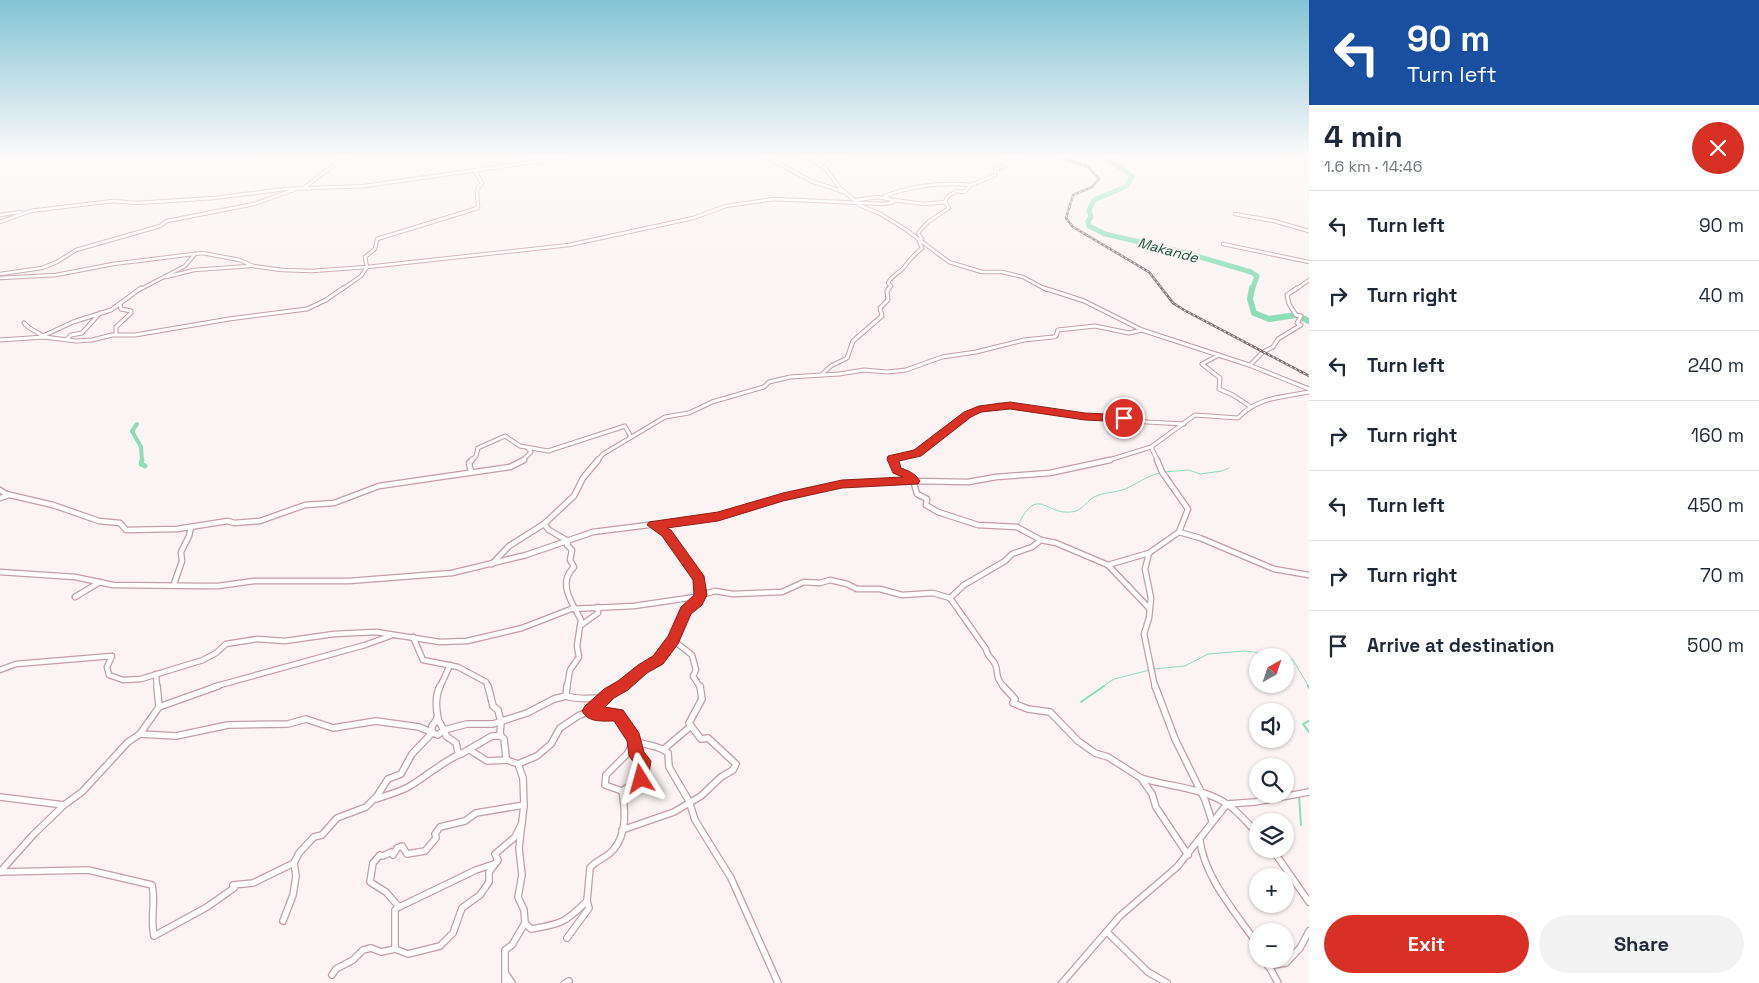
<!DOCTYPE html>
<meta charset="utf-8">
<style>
body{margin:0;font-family:"Space Grotesk",sans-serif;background:#f2f2f3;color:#1f2937;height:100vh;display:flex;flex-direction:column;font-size:19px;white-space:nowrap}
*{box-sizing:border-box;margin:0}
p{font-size:16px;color:#747a83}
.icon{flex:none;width:28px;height:28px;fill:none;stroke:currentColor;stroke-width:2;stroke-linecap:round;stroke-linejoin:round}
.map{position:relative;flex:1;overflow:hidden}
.details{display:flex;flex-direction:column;background:#fff;width:450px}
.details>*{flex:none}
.top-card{background:#1a4fa0;color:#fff;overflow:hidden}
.needle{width:32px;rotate:40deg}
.fabs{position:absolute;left:1249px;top:648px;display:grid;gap:10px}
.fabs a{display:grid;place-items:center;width:45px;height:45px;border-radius:50%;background:#fff;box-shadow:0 1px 4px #0004;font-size:25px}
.pin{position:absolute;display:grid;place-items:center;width:42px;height:42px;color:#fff;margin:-21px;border:2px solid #fff;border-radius:50%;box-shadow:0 1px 5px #0007}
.me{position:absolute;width:55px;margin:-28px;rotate:352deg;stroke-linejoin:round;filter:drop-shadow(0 0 4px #0008)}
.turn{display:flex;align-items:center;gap:18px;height:105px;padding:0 15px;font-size:22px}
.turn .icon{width:65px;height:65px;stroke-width:2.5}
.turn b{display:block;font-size:35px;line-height:42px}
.round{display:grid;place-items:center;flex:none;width:52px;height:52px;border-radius:26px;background:#f2f2f3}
.headline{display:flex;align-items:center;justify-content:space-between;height:85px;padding:0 15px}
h1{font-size:30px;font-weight:700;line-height:38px}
.action{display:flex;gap:10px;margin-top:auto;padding:10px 15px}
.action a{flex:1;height:58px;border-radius:30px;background:#d93025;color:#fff;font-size:20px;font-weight:700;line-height:58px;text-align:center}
.action a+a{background:#f2f2f3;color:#1f2937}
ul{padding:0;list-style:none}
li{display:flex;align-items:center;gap:15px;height:70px;padding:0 15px;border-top:1px solid #e0e1e3}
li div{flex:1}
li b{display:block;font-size:19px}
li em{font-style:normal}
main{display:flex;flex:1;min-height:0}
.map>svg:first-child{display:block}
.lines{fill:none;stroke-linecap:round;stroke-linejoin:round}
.stream-far1{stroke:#8dddb8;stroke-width:1}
.stream{stroke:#8dddb8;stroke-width:2}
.canal-far1{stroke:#8dddb8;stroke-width:4}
.canal{stroke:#8dddb8;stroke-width:5}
.river-far1{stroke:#8dddb8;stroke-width:5}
.river{stroke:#8dddb8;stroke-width:6}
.minor-far3-casing{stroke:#c39da7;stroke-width:4.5}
.minor-far2-casing{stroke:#c39da7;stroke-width:5}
.minor-far1-casing{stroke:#c39da7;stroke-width:7}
.minor-casing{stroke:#c39da7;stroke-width:8}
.minor-far3{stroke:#fff;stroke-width:2.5}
.minor-far2{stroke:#fff;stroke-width:3}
.minor-far1{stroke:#fff;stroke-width:4.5}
.minor{stroke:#fff;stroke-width:5.5}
.rail-casing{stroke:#796d70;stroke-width:2.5}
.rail{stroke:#fbf3f4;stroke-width:1;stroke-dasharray:2.5;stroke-linecap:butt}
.route{fill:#d93025;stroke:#8d1f18}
.labels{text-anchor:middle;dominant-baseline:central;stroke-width:4;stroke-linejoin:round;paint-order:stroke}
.far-water-label{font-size:14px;font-style:italic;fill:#14533b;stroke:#fbf3f4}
</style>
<main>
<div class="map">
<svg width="1309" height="983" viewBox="0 0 1309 983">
<rect width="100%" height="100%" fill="#fbf3f4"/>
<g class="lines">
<!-- stream-far1 -->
<g class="stream-far1">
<path d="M1164 472 1189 470 1200 474 1222 471 1229 468"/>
<path d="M1018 525C1039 482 1046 519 1076 511 1084 508 1088 500 1094 497 1104 492 1115 493 1125 489 1137 484 1146 476 1160 473"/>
<path d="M1153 669 1185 666 1208 654 1244 651 1283 655 1293 660 1309 687"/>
<path d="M1102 687 1114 679 1150 670"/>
</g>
<!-- stream -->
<g class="stream">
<path d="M1308 686 1309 688"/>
<path d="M1081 702 1104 686"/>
<path d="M1309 721 1303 724 1309 732"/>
<path d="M1299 796 1301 825"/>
</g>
<!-- canal-far1 -->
<path class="canal-far1" d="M137 424 132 431 141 447 142 461"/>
<!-- canal -->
<path class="canal" d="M142 460 141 464 145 466"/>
<!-- river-far1 -->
<path class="river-far1" d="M1106 158 1132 176 1127 186 1094 200 1089 210 1091 217 1088 221 1089 226 1105 234 1183 252 1251 272 1257 276 1252 290"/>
<!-- river -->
<path class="river" d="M1252 288 1250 299 1254 313 1269 319 1296 315 1309 321"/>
<!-- minor-far3 casing -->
<g class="minor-far3-casing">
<g id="minor-far3">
<path d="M768 158 811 181 844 192"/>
<path d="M809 158 825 168"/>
<path d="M839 158 827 164 825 168 840 188 861 206 879 213 905 229 949 262 982 272H1002L1023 277 1047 290"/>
<path d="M305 187 343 158"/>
<path d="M890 199 885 196C913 185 941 182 971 185"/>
<path d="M856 200 878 197 888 199"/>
<path d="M893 200 924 204 945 202"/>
<path d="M945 202 947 197 956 191 964 192 971 185 995 175V169L1005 166 1010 158"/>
<path d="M1235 214 1274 221 1309 231"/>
<path d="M0 215 20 212"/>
<path d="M0 222 30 211 113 201 137 203 214 198 285 189 365 186 561 158"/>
<path d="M1223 244 1309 262"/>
<path d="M0 274 42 268 57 262 76 250 160 226 167 221 254 204 296 189"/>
<path d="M166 277 194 270 250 266"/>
<path d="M0 278 56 275 113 264 202 253 240 260 253 266 282 270 312 271 367 267 569 245 693 218 726 206 774 199 884 204 893 202 890 199"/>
<path d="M139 290 185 266 195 254"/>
<path d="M341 290 361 276 367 267 365 257 375 249 377 239 478 208 477 190 482 183 475 171"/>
<path d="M888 290 891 286 888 283C892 275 900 273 905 266 910 259 915 254 922 248L919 241 922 239 918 233 928 222 949 208 945 202"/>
<path d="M1295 290 1309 280"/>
</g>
</g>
<!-- minor-far2 casing -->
<g class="minor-far2-casing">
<g id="minor-far2">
<path d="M1044 288 1084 301 1142 330 1249 365 1309 389"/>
<path d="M24 323C29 329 37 332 43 336"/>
<path d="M116 334V327L131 313V311L121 309 120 305"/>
<path d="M43 336 73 322 111 310 141 288"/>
<path d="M67 339 71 335 82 333 100 313"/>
<path d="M0 340 44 337 76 341 92 340 112 335H135L229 319 307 309 326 300 343 288"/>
<path d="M1219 355 1202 364 1220 378 1219 389 1233 395 1251 407"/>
<path d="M1250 365 1263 352 1273 347 1278 339 1301 325 1297 323 1301 316 1296 315 1289 304 1287 295 1297 288"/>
<path d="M821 375 831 366 847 358 853 341 882 316 880 308 888 300 887 291 889 288"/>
<path d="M1151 447 1158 461"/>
<path d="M471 461 476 456 478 448 505 436 520 446 548 451 625 426 631 437"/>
<path d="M522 461 531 452 528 448"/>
<path d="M597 461 603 454 665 417 689 413 712 402 764 387 769 382 790 377 839 374 864 370 887 372 906 370 942 357 976 352 1024 340 1053 337 1056 336 1058 330 1095 326 1129 333 1142 330"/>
<path d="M893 461 892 459 916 454 970 413 999 405 1085 416H1111L1147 422 1184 424"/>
<path d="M1106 461 1151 447 1195 415 1238 418C1257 397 1283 397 1309 392"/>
</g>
</g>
<!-- minor-far1 casing -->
<g class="minor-far1-casing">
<g id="minor-far1">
<path d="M892 460 897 471 913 480 917 494 927 499 926 505 938 512 978 525 1017 527 1041 540"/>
<path d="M471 472 469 463 472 460"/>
<path d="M0 490 6 494 53 505 99 521 120 523 126 530 177 529 228 521 234 523 260 521 305 505 334 503 379 486 510 467 524 460"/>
<path d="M0 498 9 495"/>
<path d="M544 524 549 530 568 541 567 545 572 550 570 560 574 567C557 583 572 603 581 620L580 626"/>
<path d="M1179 532 1200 538 1274 569 1309 575"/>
<path d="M492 564 509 546 544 524 574 496 583 478 598 460"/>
<path d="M1108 565 1149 553"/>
<path d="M0 572 75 577 113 585 202 586H218L254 581H349L452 573 526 555 593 532 712 517 750 508 783 497 842 484 914 481 968 482 996 477 1050 473 1110 460"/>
<path d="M174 584 182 561 181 552 189 536 191 527"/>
<path d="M75 597 100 582"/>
<path d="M950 598 964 585 1005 561 1012 554 1032 547 1041 540 1056 543 1108 565 1149 608"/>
<path d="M413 637 423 660 458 667 486 682 488 687"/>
<path d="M673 640 692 655 696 670 693 676 700 687"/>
<path d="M0 670 16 664 112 656 107 667 109 675 123 680 141 679 203 660 216 653 226 644 257 639 285 641 334 634 376 632 440 642 467 641 522 628 571 609 634 606 695 597 715 591 733 594 782 592 804 582 820 583 830 580 847 584 857 589H880L902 595 933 593 950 598 986 649C987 656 992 658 995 664 999 672 994 676 1004 687"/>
<path d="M156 674 157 687"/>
<path d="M213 687 365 645 390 636"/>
<path d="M440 687 450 665"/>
<path d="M567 687 570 670 579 657 577 646 580 626 598 613V607"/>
<path d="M619 687 642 669 654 664 673 640 686 611 698 602 701 595 699 579 666 533 655 526"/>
<path d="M1155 687 1144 634 1149 618 1151 598 1145 569 1149 553 1179 532 1188 509 1162 472 1157 460"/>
</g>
</g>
<!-- minor casing -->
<g class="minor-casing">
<g id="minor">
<path d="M157 686 159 707"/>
<path d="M488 686 493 706 498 710 501 722 500 735 504 739 506 757 507 760 518 764 523 778 524 805 519 848 522 875 518 897 524 910 525 923 531 929C561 924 565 923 587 901"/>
<path d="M567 686 566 696C579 700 592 699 606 697"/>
<path d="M1003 686 1015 699 1013 703 1028 709 1050 712 1078 741 1095 753 1108 757 1141 778 1152 794 1156 807 1188 855"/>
<path d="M1155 686 1175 739 1205 800 1212 821"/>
<path d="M590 711 593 713 618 714C624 725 629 738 641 743 651 746 660 746 668 753L669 767 689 801 695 820 731 878 778 983"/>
<path d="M444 730 467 724H493L527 713 554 699 566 696"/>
<path d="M445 731 446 736 456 743 458 752 461 754 492 736H501"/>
<path d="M140 734 176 736 228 725 288 724 306 719 333 728 376 721 419 727 438 735 444 730 437 718"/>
<path d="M634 739 637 756 643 761 641 779 622 791 605 785 606 775 628 753Z"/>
<path d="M664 749 691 726 689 723 702 699 700 686"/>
<path d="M470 750 487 761 507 760"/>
<path d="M518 764 537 756 551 744 560 728 578 716 592 710 609 693 621 686"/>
<path d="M1141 778C1169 787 1201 787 1227 804 1239 812 1248 824 1258 834"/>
<path d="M0 797 64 805 82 792 128 742 140 734 159 707 218 686"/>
<path d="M376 799C387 795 400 792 410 786 422 779 451 756 461 754"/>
<path d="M622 830 674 812 701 796 721 777 733 770 736 764 708 738 701 739 691 726"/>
<path d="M1200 841C1205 879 1237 914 1258 945"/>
<path d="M1272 849 1309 902"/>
<path d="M0 872 88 870 152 885C156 901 150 918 154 936L207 907 234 888 233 885 253 883 294 863"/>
<path d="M0 872 33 835 64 805"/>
<path d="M399 907 386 892 370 882 373 863 380 855 383 856 391 852 393 855 397 848 402 846 407 854 425 851 436 838 435 834 440 827 465 821 476 813 524 805"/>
<path d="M283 921 293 895 296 876 294 863 299 853 314 837 322 835 337 818 366 807 377 796 388 779 401 774 412 754 432 733V726L438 718C436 707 435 697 440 686"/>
<path d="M1107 932 1148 972 1167 983"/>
<path d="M567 938 589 908 587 901 590 868C595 861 603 859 609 854 627 839 626 812 622 791"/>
<path d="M395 949V910L397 908 476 870 494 864"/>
<path d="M1265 959 1278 983"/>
<path d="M1268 966 1286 963 1300 948 1309 931"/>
<path d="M506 974 512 983"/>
<path d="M332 975 336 969 353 960 363 950 371 948 381 952 395 949 408 954 440 946 453 933 462 908 480 895 489 882V872L498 860 495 854 515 837 522 823"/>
<path d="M505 983V950L512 945 525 923"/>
<path d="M565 983 569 981"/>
<path d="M1062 983 1120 916 1177 867 1227 804 1255 802 1309 792"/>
</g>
</g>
<!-- minor-far3 -->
<use href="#minor-far3" class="minor-far3"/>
<!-- minor-far2 -->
<use href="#minor-far2" class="minor-far2"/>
<!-- minor-far1 -->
<use href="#minor-far1" class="minor-far1"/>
<!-- minor -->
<use href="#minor" class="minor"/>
<!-- rail casing -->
<g class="rail-casing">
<path id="rail" d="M1063 158 1088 167 1099 179 1092 187 1073 195 1066 218 1073 227 1149 272 1173 303 1184 310 1309 376"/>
</g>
<!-- rail -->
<use href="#rail" class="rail"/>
</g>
<!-- sky -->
<linearGradient id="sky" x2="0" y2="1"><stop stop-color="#83c4d5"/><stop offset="0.53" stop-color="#fdfafa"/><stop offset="1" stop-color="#fdfafa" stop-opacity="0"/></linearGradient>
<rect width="1309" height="296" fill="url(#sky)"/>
<!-- route -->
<path class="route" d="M1010 402 1085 413 1124 415 1130 418 1124 422 1085 420 1010 409 981 412 971 417 921 456 899 461 901 468C909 471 915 473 920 481L918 484 842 488 783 501 718 521 667 528 671 530 704 576 707 595 702 605 691 614 678 644 663 664 647 673 628 690 614 698 605 707 623 710 639 733 644 752 651 761 647 785 641 787 636 785 633 779 635 764 629 756 627 741 614 721C603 721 588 723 582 711L585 706 604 689 618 681 638 665 653 656 668 636 681 607 694 595 693 580 662 536 647 525 649 522 718 512 783 493 842 480 903 477 893 473 887 459 888 456 914 450 964 412 979 406Z"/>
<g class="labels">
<!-- far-water labels -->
<g class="far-water-label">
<text transform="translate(1168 250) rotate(15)">Makande</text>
</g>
</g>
</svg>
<div class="fabs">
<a><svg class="needle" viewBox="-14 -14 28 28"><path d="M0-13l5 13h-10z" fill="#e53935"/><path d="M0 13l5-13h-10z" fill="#747a83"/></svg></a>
<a><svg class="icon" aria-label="sound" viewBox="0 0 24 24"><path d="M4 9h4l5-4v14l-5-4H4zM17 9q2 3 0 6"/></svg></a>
<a><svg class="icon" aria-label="search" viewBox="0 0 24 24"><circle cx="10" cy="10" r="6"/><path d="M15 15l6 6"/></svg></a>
<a><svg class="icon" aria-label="layers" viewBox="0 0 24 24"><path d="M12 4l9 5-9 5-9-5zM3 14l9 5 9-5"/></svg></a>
<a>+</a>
<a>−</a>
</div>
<div class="pin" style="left:1124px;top:418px;background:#d93025"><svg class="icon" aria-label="arrive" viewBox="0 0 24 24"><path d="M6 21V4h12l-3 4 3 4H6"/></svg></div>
<svg class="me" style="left:641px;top:779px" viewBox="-20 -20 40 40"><path d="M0-17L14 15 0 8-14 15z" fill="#d93025" stroke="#fff" stroke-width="4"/></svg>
</div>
<section class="details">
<div class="top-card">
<div class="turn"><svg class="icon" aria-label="left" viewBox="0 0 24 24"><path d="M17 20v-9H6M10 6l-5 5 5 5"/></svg><div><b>90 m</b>Turn left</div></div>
</div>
<div class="headline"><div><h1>4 min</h1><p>1.6 km · 14:46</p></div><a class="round" style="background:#d93025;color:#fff"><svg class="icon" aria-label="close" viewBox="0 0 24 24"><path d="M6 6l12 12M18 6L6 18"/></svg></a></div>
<ul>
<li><svg class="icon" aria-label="left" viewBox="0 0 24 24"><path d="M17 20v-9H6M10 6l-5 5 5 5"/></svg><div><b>Turn left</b></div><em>90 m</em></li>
<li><svg class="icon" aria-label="right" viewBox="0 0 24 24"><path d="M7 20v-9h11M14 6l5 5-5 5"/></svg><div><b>Turn right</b></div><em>40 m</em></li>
<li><svg class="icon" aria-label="left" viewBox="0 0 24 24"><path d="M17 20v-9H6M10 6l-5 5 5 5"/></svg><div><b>Turn left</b></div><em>240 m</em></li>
<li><svg class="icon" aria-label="right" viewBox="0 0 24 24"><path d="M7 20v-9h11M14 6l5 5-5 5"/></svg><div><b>Turn right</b></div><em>160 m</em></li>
<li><svg class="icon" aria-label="left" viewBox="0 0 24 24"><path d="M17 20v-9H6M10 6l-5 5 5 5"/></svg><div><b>Turn left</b></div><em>450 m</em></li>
<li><svg class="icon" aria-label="right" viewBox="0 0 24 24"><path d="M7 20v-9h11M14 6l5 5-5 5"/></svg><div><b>Turn right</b></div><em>70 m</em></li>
<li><svg class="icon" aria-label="arrive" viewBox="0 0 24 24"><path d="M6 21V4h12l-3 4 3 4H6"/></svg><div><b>Arrive at destination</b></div><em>500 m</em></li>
</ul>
<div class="action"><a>Exit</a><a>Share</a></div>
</section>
</main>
